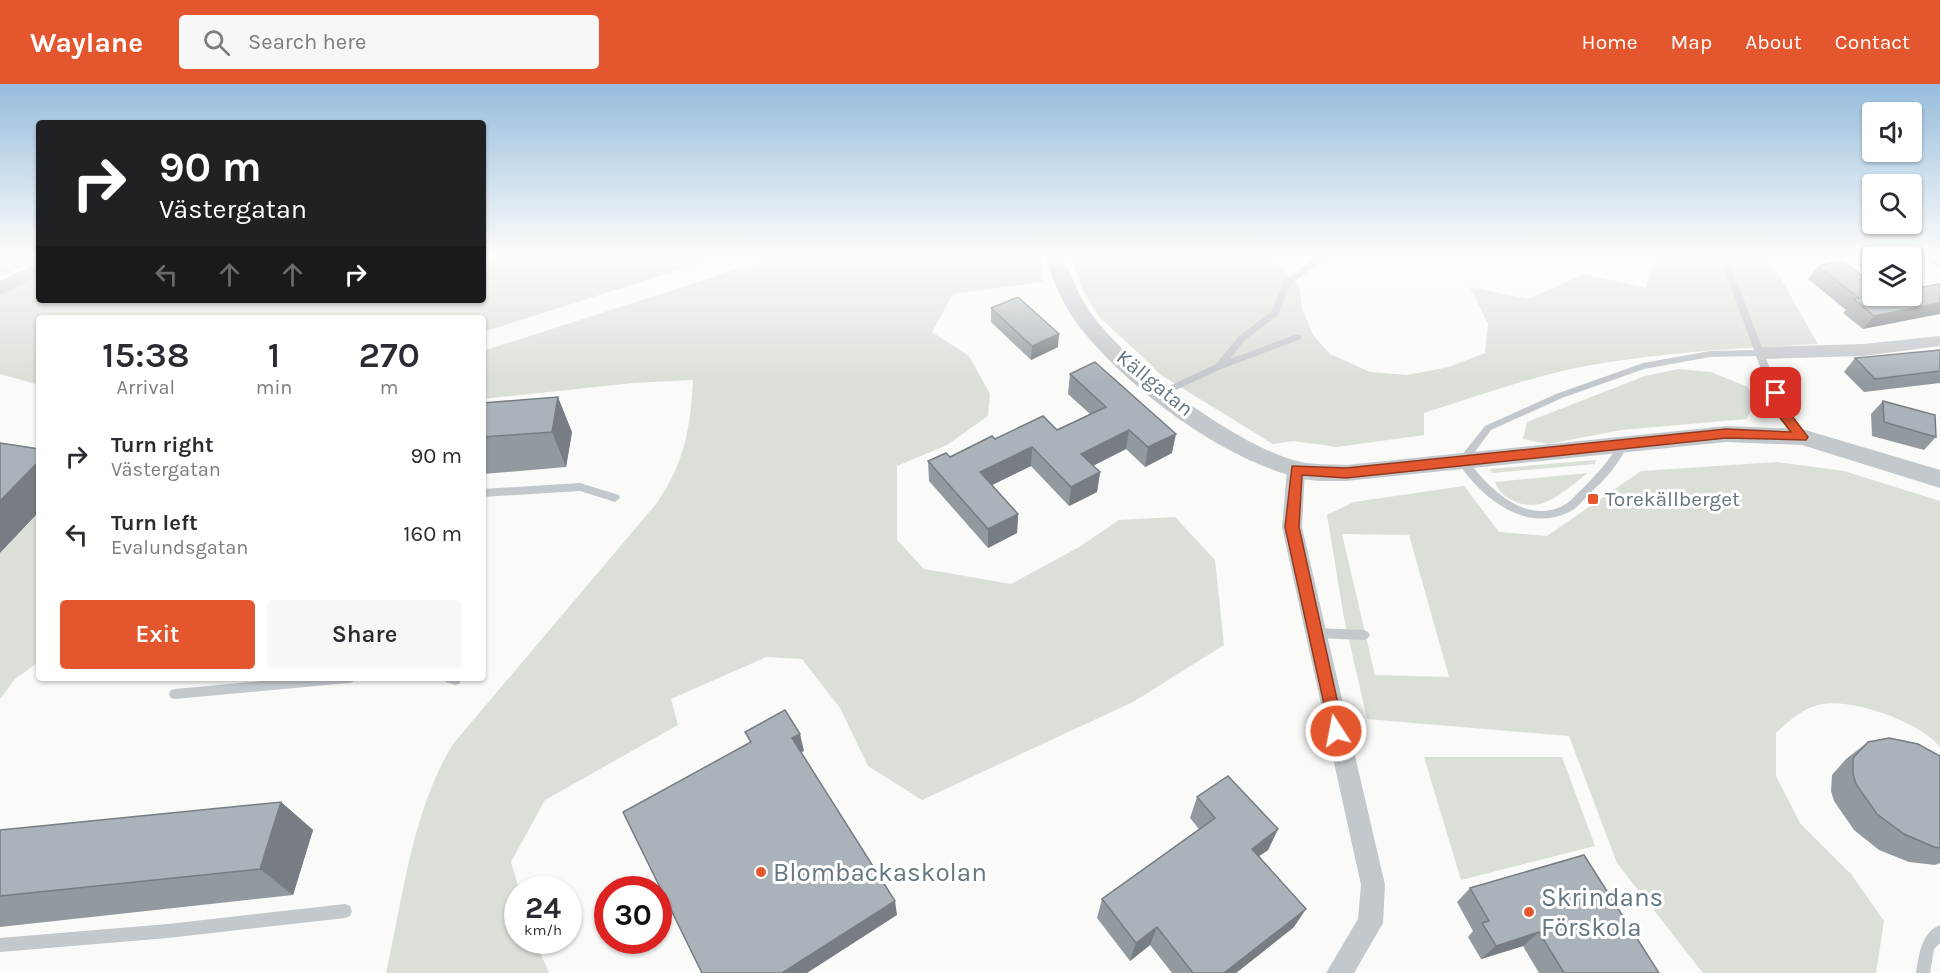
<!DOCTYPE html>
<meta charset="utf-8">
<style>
body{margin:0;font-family:Karla,sans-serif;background:#f7f7f7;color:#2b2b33;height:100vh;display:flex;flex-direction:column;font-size:22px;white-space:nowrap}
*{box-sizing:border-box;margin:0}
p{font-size:20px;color:#7c7c81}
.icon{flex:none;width:33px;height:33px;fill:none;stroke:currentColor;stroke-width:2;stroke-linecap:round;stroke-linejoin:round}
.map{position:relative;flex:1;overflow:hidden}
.panel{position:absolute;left:36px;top:231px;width:450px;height:366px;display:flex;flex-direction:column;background:#fff;border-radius:6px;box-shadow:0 2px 4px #0004}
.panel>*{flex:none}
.hud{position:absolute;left:36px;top:36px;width:450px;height:183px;border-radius:6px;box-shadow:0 2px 4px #0004;background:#202124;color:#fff;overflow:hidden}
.tools{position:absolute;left:1862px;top:18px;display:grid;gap:12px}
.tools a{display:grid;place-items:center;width:60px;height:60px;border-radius:6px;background:#fff;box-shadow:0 2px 4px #0004;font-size:30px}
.speed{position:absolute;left:504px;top:792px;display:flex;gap:12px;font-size:30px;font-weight:700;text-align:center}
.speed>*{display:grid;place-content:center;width:78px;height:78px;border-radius:50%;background:#fff;box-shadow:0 2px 4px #0004;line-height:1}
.speed small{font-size:15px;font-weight:400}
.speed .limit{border:9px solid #d22;background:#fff;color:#111}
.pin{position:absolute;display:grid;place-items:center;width:51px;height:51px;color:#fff;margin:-26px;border-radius:12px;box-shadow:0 3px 9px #0006}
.me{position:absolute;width:66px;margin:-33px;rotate:349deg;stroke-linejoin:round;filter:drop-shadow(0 0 4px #0008)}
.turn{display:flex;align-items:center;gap:21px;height:126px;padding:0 24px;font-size:27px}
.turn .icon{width:78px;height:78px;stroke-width:2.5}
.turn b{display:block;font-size:42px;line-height:51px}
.lanes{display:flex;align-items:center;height:57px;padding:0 24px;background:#0003;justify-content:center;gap:30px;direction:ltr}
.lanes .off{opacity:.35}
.eta{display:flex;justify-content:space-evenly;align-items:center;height:102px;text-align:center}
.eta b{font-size:36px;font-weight:600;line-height:42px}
.cta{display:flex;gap:12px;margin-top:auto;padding:12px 24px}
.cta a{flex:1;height:69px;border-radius:6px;background:#e4572e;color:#fff;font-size:24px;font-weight:600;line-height:69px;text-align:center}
.cta a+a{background:#f7f7f7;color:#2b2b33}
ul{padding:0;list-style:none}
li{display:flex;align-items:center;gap:18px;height:78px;padding:0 24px}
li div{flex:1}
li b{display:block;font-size:22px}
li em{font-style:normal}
header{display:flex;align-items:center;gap:36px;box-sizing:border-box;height:84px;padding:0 30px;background:#e4572e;color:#fff}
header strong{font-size:28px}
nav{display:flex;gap:33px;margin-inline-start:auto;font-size:21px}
.search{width:420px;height:54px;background:#f7f7f7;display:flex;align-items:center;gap:15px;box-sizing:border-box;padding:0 21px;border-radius:6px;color:#7c7c81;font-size:22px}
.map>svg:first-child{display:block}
.green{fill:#dadfd7;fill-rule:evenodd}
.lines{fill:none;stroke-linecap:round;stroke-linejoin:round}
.service{fill:#c3c8cc;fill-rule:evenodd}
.minor{fill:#c3c8cc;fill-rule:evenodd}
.tertiary{fill:#c3c8cc;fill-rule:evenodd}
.wall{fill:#929a9f}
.shaded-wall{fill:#777d82}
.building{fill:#aab3b9;stroke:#777d82;stroke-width:1.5}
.route{fill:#e4572e;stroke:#94391e;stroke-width:1.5}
.poi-dot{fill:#e4572e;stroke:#fff;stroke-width:2}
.labels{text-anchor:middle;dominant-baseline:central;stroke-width:6;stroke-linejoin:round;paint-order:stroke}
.street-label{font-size:21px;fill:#657683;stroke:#fff}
.poi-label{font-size:21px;fill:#657683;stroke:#fff;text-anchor:start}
.near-poi-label{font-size:26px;fill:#657683;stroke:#fff;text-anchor:start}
</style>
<header>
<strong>Waylane</strong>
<div class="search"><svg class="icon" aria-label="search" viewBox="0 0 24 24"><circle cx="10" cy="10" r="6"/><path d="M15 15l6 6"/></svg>Search here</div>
<nav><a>Home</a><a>Map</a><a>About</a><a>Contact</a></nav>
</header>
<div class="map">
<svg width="1940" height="889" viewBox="0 0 1940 889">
<rect width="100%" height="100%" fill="#fafaf8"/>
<!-- green -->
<g class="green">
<path d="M0 172H39V177L0 192Z"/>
<path d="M483 172H723L483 248V234H39V301L0 290V211L39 190V216H483Z"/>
<path d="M779 172H1040L1043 198 953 210 932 248 969 272 990 310 988 332 947 361 897 382V456L924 485 1011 500 1079 463 1119 436 1175 433 1215 476 1224 561 1133 618 922 716 868 682 840 624 802 575 766 573 671 615 678 641 545 716 511 778 519 805 518 856 535 857 549 889H386C403 813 412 727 453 660L656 420C685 378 690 346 693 296L633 299 483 315V267Z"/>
<path d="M1118 172H1269L1299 202 1302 224 1313 251 1330 270 1370 288 1407 291 1449 283 1485 269 1488 240 1470 203 1529 215 1584 190 1646 204 1655 172 1712 174 1768 172 1818 260C1742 264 1666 268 1591 281 1534 291 1479 312 1424 329V351L1337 363 1294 357 1273 360 1161 291 1149 279 1099 233 1082 205 1072 175Z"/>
<path d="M1679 285 1711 288 1748 303 1755 321 1746 335 1621 346 1548 360 1523 355 1527 338 1645 292Z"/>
<path d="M1596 376 1595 380 1492 389 1490 385Z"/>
<path d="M1777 378 1844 387 1940 417V663C1921 638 1848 612 1818 621 1800 626 1789 637 1776 649V692L1800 739 1851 790 1884 837 1876 889H1703L1617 779 1569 652 1367 635 1344 534 1327 431 1354 418 1464 402 1499 448 1547 452 1641 387ZM1342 450 1409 451 1449 593 1375 591Z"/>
<path d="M1588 389C1566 405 1543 431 1514 417 1504 412 1499 408 1495 398Z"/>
<path d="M39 429V578L15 595 0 615V469Z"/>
<path d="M1424 673H1562L1595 762 1461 796Z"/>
</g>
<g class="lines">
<!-- service -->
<g class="service">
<path d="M1323 172H1334L1319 179 1291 200 1278 231 1244 257 1230 275 1295 251H1301V255L1221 285 1165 311H1159L1157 309 1159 307 1216 280 1238 253 1271 228 1284 197 1313 175Z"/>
<path d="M1719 172H1727L1787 329 1805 351 1807 353 1805 355H1799L1778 330 1756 272 1710 273 1644 285 1562 314 1491 346 1468 377C1489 404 1526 442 1564 421 1571 418 1575 411 1581 406 1596 391 1608 378 1619 360H1625L1627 362C1618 381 1606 395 1590 409 1583 416 1578 424 1569 428 1525 450 1480 413 1457 377L1485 342 1556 310 1643 279 1710 267 1754 266Z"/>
<path d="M1921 172H1930L1940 178V185Z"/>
<path d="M580 399 619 411 620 414 615 418 580 407 483 413V405Z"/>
<path d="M1317 544 1364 546 1368 548 1370 551 1368 554 1364 556 1317 554 1313 552 1311 549 1313 546Z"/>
<path d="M294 594H355L353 598 349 599 175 615 171 614 169 610 171 606 175 605Z"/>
<path d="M444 594H460L461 596 459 600 455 601 446 598Z"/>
<path d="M345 820 350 822 352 827 350 832 345 834 168 854 0 868V854L168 840Z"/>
<path d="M1940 841V859L1934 865 1930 889H1916C1919 871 1921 849 1940 841Z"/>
</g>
<!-- minor -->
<g class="minor">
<path d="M1940 252V262L1863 272 1761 275 1753 269 1761 263 1863 260Z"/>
<path d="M1296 379 1303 381 1305 386 1302 443 1385 801 1383 839 1354 889H1326L1358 835 1361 801 1282 443 1287 386 1289 381Z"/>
</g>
<!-- tertiary -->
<g class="tertiary">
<path d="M1045 172H1063C1071 190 1077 209 1088 225 1123 278 1239 364 1301 378 1315 381 1331 380 1346 381L1726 342 1802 345 1940 386V404L1802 361 1726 358 1346 397C1329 397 1312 398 1296 393 1219 373 1127 304 1078 241 1063 221 1052 195 1045 172Z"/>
<path d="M39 178V192L0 211V197Z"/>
</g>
</g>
<!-- wall -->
<g class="wall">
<path d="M1861 172H1896H1872V178H1870Z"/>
<path d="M1818 182 1872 212H1911L1863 245 1843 229 1846 226 1808 195Z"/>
<path d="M991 224 1058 263 1031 276 991 238Z"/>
<path d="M1940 266V299L1864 308 1844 288 1855 274Z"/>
<path d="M1070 290 1172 369 1145 383 1126 365 1093 382 1100 388 1097 408 1069 422 1031 382 992 401 1018 430 1017 449 988 464 929 397 928 377 950 373 995 355 1057 346 1090 330 1068 310Z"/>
<path d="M1883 317 1936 353 1924 366 1872 352 1871 330Z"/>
<path d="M483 319 572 348 566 383 483 390Z"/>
<path d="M1868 658 1940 672V779L1935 781 1909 778 1879 766 1854 746 1834 717 1831 707 1832 691 1846 675Z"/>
<path d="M1197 713 1278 745 1268 766 1259 772 1294 843 1236 889H1172L1150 861 1130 877 1097 834 1102 815 1199 745 1190 734Z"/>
<path d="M281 718 313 746 293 811 0 843V746Z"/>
<path d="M1470 804 1659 889H1539L1523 862 1481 875 1468 853 1473 847 1457 818Z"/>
</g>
<!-- shaded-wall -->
<g class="shaded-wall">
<path d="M1940 219V230L1863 245 1874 232Z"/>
<path d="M1059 250 1058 263 1031 276 1032 262Z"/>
<path d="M558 313 572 348 566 383 552 348Z"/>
<path d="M1129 346 1126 365 1078 389 1081 370Z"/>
<path d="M1176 350 1172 369 1145 383 1148 363Z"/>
<path d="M1032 363 1031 382 980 407V388Z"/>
<path d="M39 377V428L0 469V417Z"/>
<path d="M1100 388 1097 408 1069 422 1071 403Z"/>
<path d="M1018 430 1017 449 988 464V445Z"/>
<path d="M800 650 804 667 796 671 792 654Z"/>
<path d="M281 718 313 746 293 811 260 785Z"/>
<path d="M1278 745 1268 766 1242 784 1252 765Z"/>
<path d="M895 817 897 831 807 889H782Z"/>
<path d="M1306 825 1294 843 1236 889H1224Z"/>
<path d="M1157 843 1150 861 1130 877 1136 859Z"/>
<path d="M1539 848 1523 862 1481 875 1496 862Z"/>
</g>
<!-- building -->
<g class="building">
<path d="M1843 177 1872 199V212H1911V205L1940 200V219L1874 232 1854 215 1859 214 1818 182Z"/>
<path d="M1018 213 1059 250 1032 262 991 224Z"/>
<path d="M1940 266V287L1875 295 1855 274Z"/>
<path d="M1095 278 1176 350 1148 363 1129 346 1081 370 1100 388 1071 403 1032 363 980 388 1018 430 988 445 928 377 946 369 950 373 992 352 995 355 1043 332 1057 346 1106 323 1070 290Z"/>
<path d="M558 313 552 348 483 353V319Z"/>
<path d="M1883 317 1935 331 1936 353 1884 338Z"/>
<path d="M0 359 39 365V377L0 417Z"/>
<path d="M785 626 800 650 792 654 895 817 782 889H702L623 728 751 658 745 648Z"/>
<path d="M1889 654 1918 660 1940 672V764L1934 763 1904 750 1877 730 1856 700 1853 690V674L1868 658Z"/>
<path d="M1228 692 1278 745 1252 765 1306 825 1224 889H1193L1157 843 1136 859 1102 815 1215 734 1197 713Z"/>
<path d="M281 718 260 785 0 812V746Z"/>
<path d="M1584 771 1659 889H1564L1539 848 1496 862 1482 839 1489 837 1470 804Z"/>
</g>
<!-- sky -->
<linearGradient id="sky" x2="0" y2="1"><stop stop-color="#96bcdc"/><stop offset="0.58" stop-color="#fdfdfc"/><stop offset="1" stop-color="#fdfdfc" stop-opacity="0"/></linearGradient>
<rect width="1940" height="296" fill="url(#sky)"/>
<!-- route -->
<path class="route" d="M1776 305 1780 306 1789 328 1808 353 1806 356 1726 354 1346 394 1302 391 1299 443 1344 647 1342 652 1336 654 1331 652 1285 443 1292 382 1346 384 1726 345 1791 348 1777 330 1769 309Z"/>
<!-- markers -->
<g class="poi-dot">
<rect x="1587" y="409" width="12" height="12" rx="3"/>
<circle cx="761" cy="788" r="6"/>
<circle cx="1529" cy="828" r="6"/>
</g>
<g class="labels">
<!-- street labels -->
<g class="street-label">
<text transform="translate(1155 299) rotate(39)">Källgatan</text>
</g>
<!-- poi labels -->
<g class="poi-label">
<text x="1605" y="415">Torekällberget</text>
</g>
<!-- near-poi labels -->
<g class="near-poi-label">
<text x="773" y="788">Blombackaskolan</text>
<text x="1541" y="813">Skrindans<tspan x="1541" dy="30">Förskola</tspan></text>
</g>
</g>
</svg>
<div class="tools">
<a><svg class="icon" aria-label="sound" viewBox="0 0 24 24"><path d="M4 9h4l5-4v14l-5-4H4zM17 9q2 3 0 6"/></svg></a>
<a><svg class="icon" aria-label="search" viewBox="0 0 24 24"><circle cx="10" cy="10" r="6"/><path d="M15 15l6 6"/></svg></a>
<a><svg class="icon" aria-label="layers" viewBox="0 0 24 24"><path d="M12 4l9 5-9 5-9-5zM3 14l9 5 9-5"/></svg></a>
</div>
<div class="speed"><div>24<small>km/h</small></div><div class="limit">30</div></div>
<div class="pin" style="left:1776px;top:309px;background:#d93025"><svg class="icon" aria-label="arrive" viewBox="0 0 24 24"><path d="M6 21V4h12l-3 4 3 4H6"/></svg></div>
<svg class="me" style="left:1336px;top:647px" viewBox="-20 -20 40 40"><circle r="17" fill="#e4572e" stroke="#fff" stroke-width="3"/><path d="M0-11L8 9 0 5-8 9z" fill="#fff"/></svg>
<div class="hud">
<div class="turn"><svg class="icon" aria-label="right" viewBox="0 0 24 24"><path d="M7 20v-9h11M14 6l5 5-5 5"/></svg><div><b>90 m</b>Västergatan</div></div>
<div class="lanes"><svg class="icon off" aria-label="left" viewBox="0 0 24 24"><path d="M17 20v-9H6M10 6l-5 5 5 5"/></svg><svg class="icon off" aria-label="ahead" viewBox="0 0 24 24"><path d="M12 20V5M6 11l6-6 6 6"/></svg><svg class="icon off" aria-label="ahead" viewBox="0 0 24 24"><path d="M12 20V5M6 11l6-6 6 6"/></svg><svg class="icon" aria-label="right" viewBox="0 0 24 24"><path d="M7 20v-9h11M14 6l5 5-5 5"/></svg></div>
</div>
<section class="panel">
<div class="eta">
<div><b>15:38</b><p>Arrival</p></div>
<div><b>1</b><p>min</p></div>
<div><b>270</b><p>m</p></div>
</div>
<ul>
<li><svg class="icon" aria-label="right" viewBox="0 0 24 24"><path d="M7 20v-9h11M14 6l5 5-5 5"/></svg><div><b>Turn right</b><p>Västergatan</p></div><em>90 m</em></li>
<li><svg class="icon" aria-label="left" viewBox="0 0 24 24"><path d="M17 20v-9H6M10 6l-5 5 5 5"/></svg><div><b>Turn left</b><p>Evalundsgatan</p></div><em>160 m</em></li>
</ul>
<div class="cta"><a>Exit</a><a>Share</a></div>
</section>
</div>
